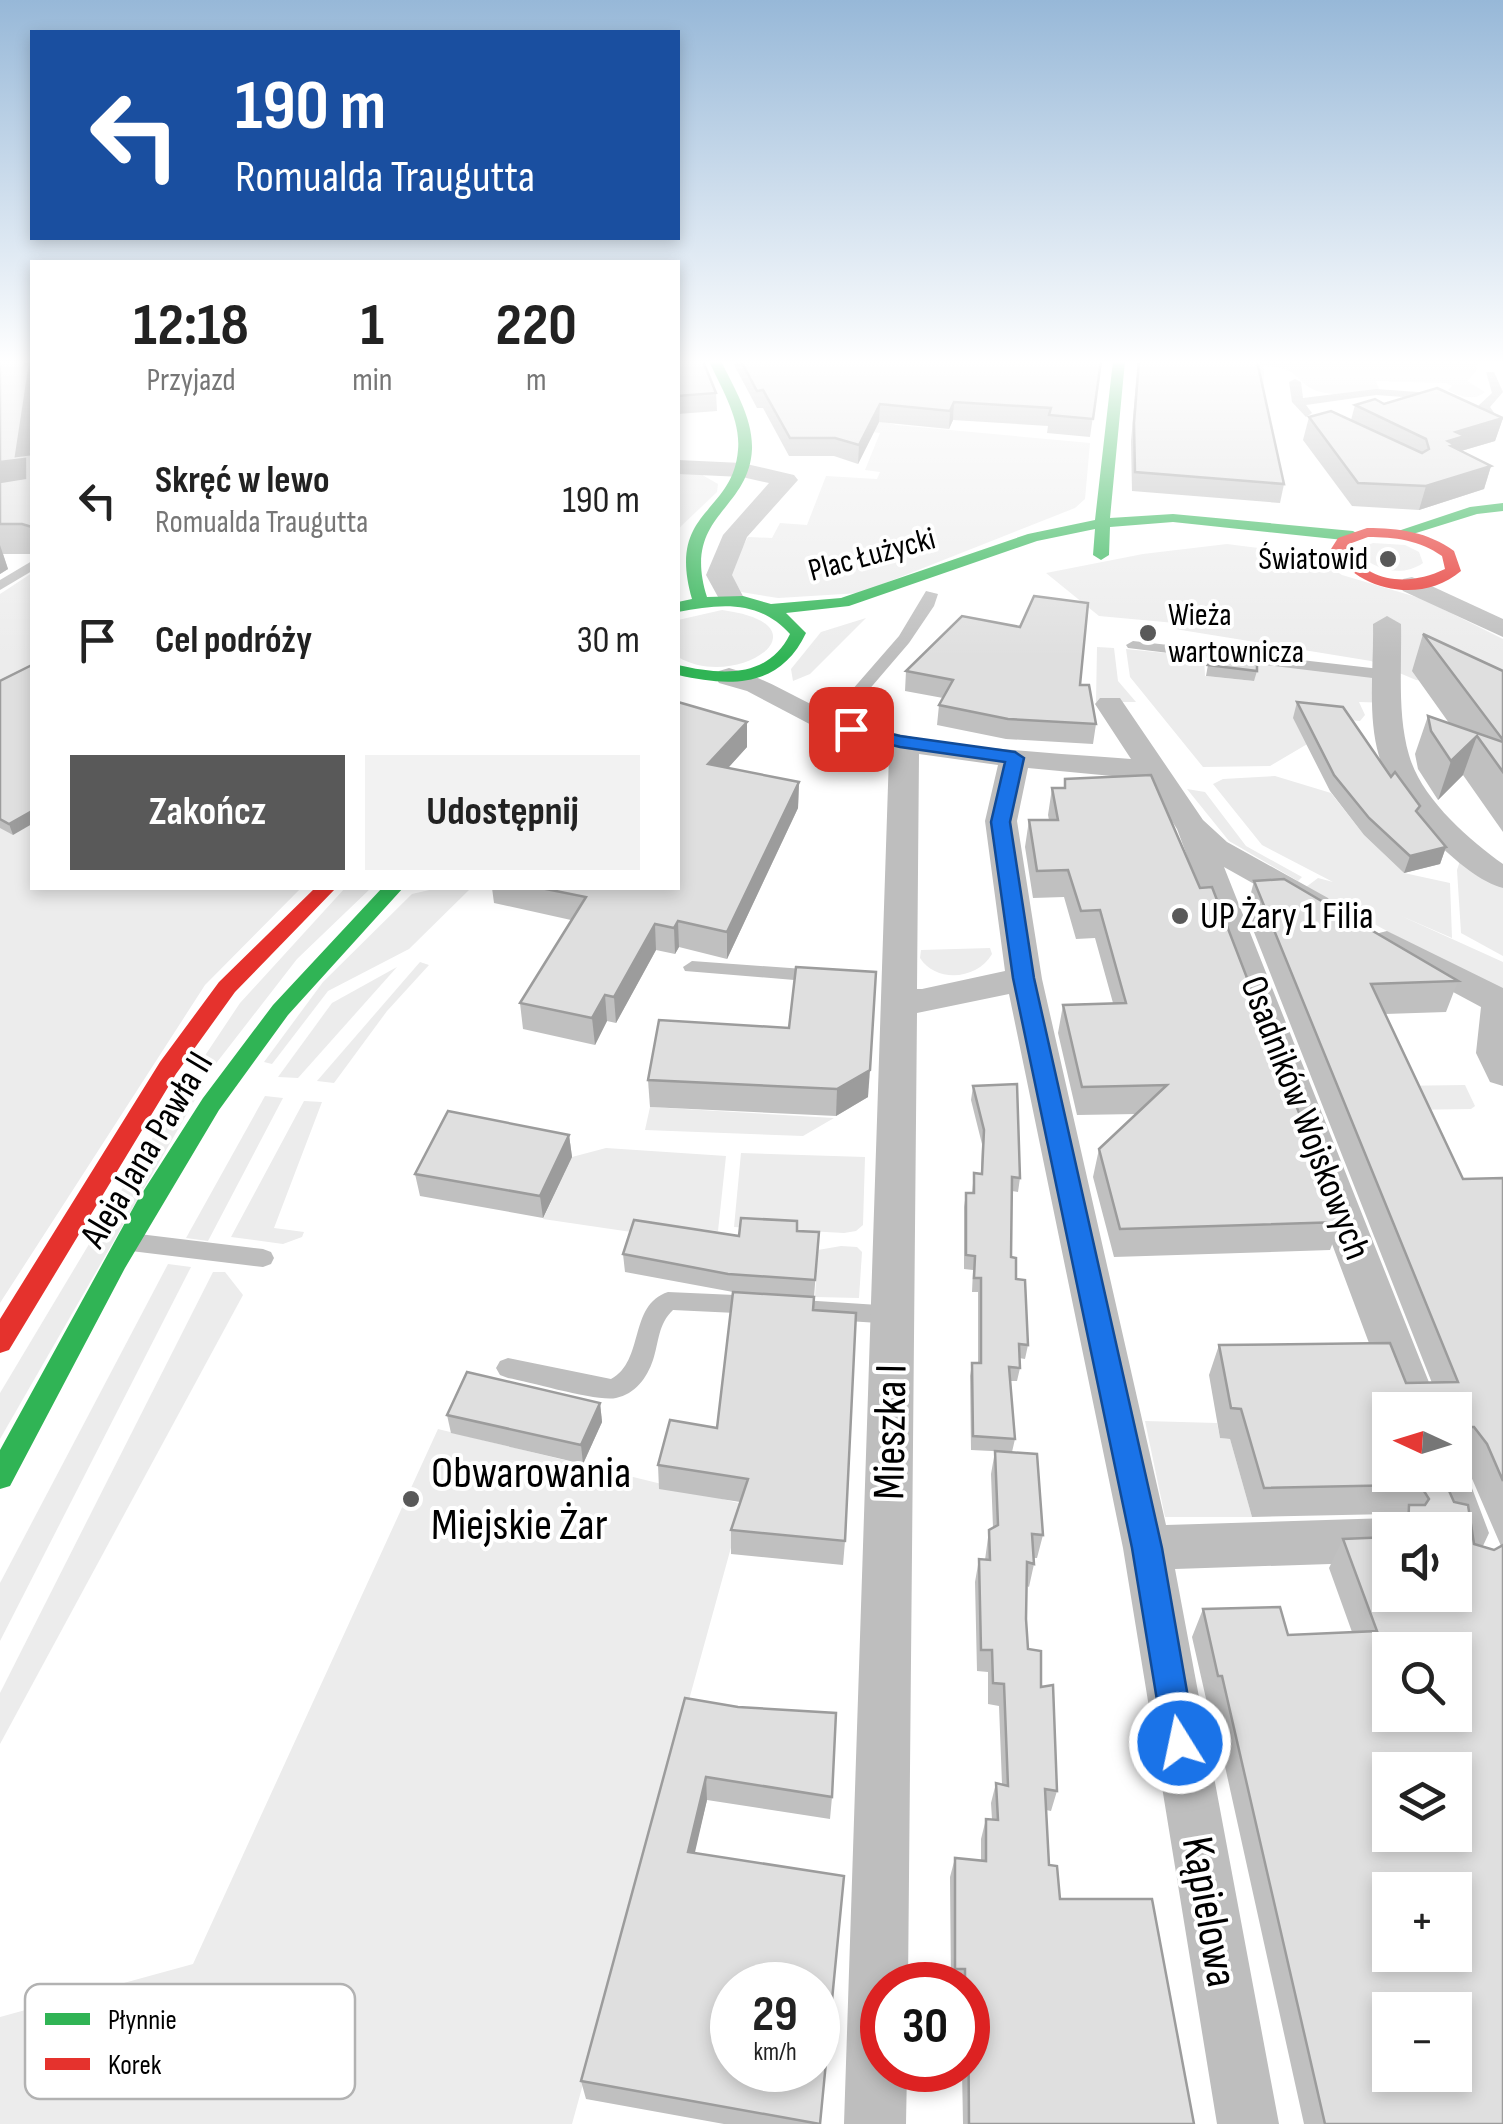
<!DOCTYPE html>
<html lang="pl">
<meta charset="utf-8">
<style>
body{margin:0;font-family:"Sofia Sans Condensed",sans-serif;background:#f2f2f2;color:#222;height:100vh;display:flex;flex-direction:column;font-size:38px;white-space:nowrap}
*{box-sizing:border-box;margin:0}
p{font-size:32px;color:#767676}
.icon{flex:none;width:55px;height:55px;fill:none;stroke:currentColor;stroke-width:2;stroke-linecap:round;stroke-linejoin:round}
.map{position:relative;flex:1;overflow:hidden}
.panel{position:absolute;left:30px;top:260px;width:650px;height:630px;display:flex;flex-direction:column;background:#fff;border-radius:0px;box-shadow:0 5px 15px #0003}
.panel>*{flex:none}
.hud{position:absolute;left:30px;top:30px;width:650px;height:210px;border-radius:0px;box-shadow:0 5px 15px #0003;background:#1a4fa0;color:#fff;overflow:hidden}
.needle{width:65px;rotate:274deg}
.fabs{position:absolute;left:1372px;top:1392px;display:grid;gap:20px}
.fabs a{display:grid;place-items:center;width:100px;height:100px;border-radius:0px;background:#fff;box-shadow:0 5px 15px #0003;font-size:50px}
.speed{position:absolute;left:710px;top:1962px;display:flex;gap:20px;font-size:50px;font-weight:700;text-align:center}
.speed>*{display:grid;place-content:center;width:130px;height:130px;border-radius:50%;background:#fff;box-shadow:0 5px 15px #0003;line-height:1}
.speed small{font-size:25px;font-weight:400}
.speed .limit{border:15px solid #d22;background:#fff;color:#111}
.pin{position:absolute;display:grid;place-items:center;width:85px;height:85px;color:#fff;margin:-42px;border-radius:20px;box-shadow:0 5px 15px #0006}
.me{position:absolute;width:110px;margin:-55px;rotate:350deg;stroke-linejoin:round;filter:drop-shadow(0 0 8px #0008)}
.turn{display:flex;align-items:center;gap:35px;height:210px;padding:0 40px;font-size:45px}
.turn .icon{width:130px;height:130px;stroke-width:2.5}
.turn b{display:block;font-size:70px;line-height:85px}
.eta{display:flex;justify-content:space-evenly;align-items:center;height:170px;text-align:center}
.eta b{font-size:60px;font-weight:700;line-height:70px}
.button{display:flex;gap:20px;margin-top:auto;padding:20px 40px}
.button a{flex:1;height:115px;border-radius:0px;background:#595959;color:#fff;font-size:40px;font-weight:700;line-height:115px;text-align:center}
.button a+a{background:#f2f2f2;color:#222}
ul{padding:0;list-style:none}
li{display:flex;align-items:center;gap:30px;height:140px;padding:0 40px}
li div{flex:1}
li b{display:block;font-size:38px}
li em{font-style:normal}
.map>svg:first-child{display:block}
.green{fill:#ececec}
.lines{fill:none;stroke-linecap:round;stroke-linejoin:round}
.lane{fill:#bebebe;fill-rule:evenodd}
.street{fill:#bebebe;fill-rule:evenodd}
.fast{fill:#30b455;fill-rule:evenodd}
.jam{fill:#e5322d;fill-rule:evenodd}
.wall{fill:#c0c0c0;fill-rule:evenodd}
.shaded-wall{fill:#9c9c9c}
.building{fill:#dfdfdf;stroke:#9c9c9c;stroke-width:2.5;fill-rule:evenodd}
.route{fill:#1a73e8;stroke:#114b97;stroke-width:2.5}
.poi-dot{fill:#595959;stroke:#fff;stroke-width:4}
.labels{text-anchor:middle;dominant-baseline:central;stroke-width:8;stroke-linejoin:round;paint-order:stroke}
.far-street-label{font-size:32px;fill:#000;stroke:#fff}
.far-poi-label{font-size:32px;fill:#000;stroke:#fff;text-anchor:end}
.poi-label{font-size:38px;fill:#000;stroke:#fff;text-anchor:start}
.street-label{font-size:38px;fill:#000;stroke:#fff}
.near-street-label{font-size:45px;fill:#000;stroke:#fff}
.near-poi-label{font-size:45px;fill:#000;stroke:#fff;text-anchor:start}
.key{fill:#fff;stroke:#b2b2b2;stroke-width:2.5}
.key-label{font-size:28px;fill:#000}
</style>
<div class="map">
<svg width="1503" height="2124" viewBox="0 0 1503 2124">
<rect width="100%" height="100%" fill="#fff"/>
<!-- green -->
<g class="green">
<path d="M1253 361H1484L1477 363 1476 372 1467 381 1485 392C1476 401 1459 397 1448 390L1452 386 1446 383 1376 381 1379 389C1360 390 1340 397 1321 392 1294 385 1305 368 1264 366L1263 402Z"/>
<path d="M877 420 896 425 1090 443 1085 499 1075 508 860 593 778 598 741 592 729 571 748 537 772 538 780 523 807 525 826 476 877 479 880 472 865 470 880 433 854 430Z"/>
<path d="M678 471 697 472 718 484 717 492 678 529Z"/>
<path d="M1373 543 1405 545 1419 552 1423 563C1403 577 1377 571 1360 555L1363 547Z"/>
<path d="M1227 544 1312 555 1342 575 1423 599 1503 639V690L1416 680 1371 661 1175 629V623L1099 616 1046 573 1143 554Z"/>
<path d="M32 573V888H301L205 985 0 1303V594Z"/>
<path d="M722 610C833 625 737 692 678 657V620Z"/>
<path d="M866 618 810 674 793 681 791 669 821 632Z"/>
<path d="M1097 647 1114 648 1118 681 1136 702H1096Z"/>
<path d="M1126 649 1204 657 1205 676 1254 681V662L1374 677 1391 703 1359 702 1365 715 1360 721 1348 720 1270 766 1203 767 1130 677Z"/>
<path d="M1275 776 1331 793 1364 835 1404 873 1450 883 1452 938 1399 915 1503 962V994L1306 887 1318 878 1333 882 1262 845 1213 784 1223 779Z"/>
<path d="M1187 789 1205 792 1246 846 1302 877 1298 881 1229 841Z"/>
<path d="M1460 861 1503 888V956L1461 933 1457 870Z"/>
<path d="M345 888H371L297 959 214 1066 200 1063 240 1003Z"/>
<path d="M438 888H471L409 949 328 991 272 1064 264 1062 323 982 412 894Z"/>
<path d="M990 948 992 954C978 979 937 984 920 958L921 950Z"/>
<path d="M420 962 429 965 387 1011 334 1083 317 1081Z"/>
<path d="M397 967 298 1078 278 1077 332 1003Z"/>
<path d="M186 1082 204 1084 0 1439V1393Z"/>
<path d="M1465 1085 1475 1106 1471 1109 1404 1110 1393 1086Z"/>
<path d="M265 1096 283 1098 208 1241 186 1238Z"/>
<path d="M304 1101 322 1102 274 1228 304 1232 302 1237 283 1244 231 1237Z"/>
<path d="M650 1107 834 1118 803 1136 645 1130Z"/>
<path d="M606 1148 726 1156 718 1231 673 1226 672 1238 543 1219 572 1157Z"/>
<path d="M741 1153 865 1157 863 1225 856 1231 844 1233 734 1227Z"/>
<path d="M841 1246 857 1247 862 1252 859 1298 815 1297 818 1250Z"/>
<path d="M168 1264 191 1267 0 1641V1583Z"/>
<path d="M213 1272H225L243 1295 0 1744V1693Z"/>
<path d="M1145 1421 1217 1423 1220 1438 1230 1439 1252 1517H1165Z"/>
<path d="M438 1429 743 1504 572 2124H0V2017L193 1964Z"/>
</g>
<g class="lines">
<!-- lane -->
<g class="lane">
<path d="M1486 372H1494L1503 392 1490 407 1495 414 1489 418 1478 406 1492 393Z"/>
<path d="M1295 379 1301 382 1303 398 1376 389 1446 394 1452 397 1446 400 1376 395 1306 405 1312 413 1306 417 1292 402 1289 382Z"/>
<path d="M32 561V571L0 590V580Z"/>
<path d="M926 591 938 594 934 606 909 643 837 727H825V721L899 636Z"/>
<path d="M1133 641 1389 670 1397 675 1389 680 1128 648 1126 645Z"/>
<path d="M692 961 818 970 827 976 818 982 685 971 683 967Z"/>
<path d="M131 1233 263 1249 271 1252 274 1258 271 1264 263 1267 131 1251 123 1248 120 1242 123 1236Z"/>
<path d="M668 1292 757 1296 765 1298 769 1305 765 1312 757 1314 673 1310C658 1324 659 1342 653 1360 647 1378 635 1394 616 1398 597 1402 531 1382 508 1378L500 1375 496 1368 500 1361 508 1358 611 1379C645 1361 628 1305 668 1292Z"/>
<path d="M786 1299 894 1306 902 1308 906 1315 902 1322 894 1324 786 1317 778 1315 774 1308 778 1301Z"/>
</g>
<!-- street -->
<g class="street">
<path d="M678 460 742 463 794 475 798 480 747 537 732 575 745 600 741 606H723L706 575 723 535 769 483 742 477 678 474Z"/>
<path d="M1412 577 1503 619V637L1403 591 1399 585 1403 579Z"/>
<path d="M1387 616 1401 624C1402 666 1397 714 1409 755 1421 798 1468 839 1503 864V888C1460 877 1390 799 1379 756 1367 715 1374 666 1373 624Z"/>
<path d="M729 668C771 679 802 703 842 718 920 748 1046 752 1131 759L1095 704 1100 698H1120L1203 820 1227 842 1328 898 1333 905 1328 912 1316 916 1304 912 1224 867 1440 1410H1394L1177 829 1148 784 1133 778 1028 768 1017 821 1042 979 1166 1525 1390 1518 1407 1524 1410 1530H1390V1562L1175 1569 1279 2124H1217L1123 1548 1009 994 917 1013 908 1985H882V2070H907L906 2124H844L889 755 887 748 821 730 747 691 719 683 715 677 719 671ZM919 754 998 765 985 821 1005 971 922 989H917Z"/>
<path d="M1387 931 1503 988V1086L1490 1082 1476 1053 1481 1007 1375 950 1370 942 1375 934Z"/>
<path d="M1455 1459 1467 1475 1489 1533 1482 1548 1465 1555 1455 1551V1530H1440L1419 1475H1455Z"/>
</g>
<!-- fast -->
<g class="fast">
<path d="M709 361H721C734 388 753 418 752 449 749 512 681 515 707 597L743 596 771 604 841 598 1028 534 1095 520 1113 361H1125L1110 518 1173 514 1353 531 1361 536 1353 541 1173 522 1110 527 1109 555 1101 560 1093 555 1095 529 1037 541 849 606 786 613 806 633C780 688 731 687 678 675V665C721 675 768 679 790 634 758 599 720 604 678 612V602L692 599C666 509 733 515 738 450 741 419 721 388 709 361Z"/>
<path d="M1503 503V511L1477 514 1400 538 1392 533 1470 507Z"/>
<path d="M382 888H403L288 1015 219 1110 125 1268 10 1486 0 1489V1450L137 1201 203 1098 273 1005Z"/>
</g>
<!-- jam -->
<g class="jam">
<path d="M1367 528C1399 528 1428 532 1454 551L1461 571C1421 605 1358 591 1331 549L1338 538ZM1368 537C1395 537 1419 540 1442 556L1445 569C1410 586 1369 584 1347 549L1349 544Z"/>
<path d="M315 888H336L235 992 176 1074 9 1350 0 1353V1319L160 1062 219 982Z"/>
</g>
</g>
<!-- wall -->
<g class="wall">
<path d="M0 361H29L32 371V433L30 454H32V554H3L8 569 0 574Z"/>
<path d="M678 361 716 393 717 411 678 414Z"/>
<path d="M732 361H1101L1090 437 1047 433 1048 426 953 420 949 429 879 422 858 464 834 456H789L763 408H757Z"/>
<path d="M1138 361H1257L1284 484 1280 503 1132 491 1131 441Z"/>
<path d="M1384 404 1503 418 1495 441 1461 451 1491 466 1484 489 1419 510 1352 506 1303 440 1309 417 1351 420 1355 405Z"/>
<path d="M1423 634 1503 671V832L1463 775 1438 800 1418 769 1415 754 1428 716 1449 723 1412 671Z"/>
<path d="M1208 665 1257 671 1254 681 1206 676Z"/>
<path d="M906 671 1080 685 1096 724 1093 744 1006 739 937 725 939 705 943 698 905 691Z"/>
<path d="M0 681 13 835 0 828Z"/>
<path d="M1297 702 1391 777 1420 806 1418 814 1446 847 1440 864 1404 873 1364 835 1330 791 1293 718Z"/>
<path d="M747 722V747L728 768 799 782 798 808 727 959 679 947 675 954 656 950 616 1023 607 1021 595 1045 523 1029 520 1003 571 920 494 903 492 888H678Z"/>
<path d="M1065 779 1341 1222 1330 1250 1114 1257 1093 1177 1099 1149 1137 1114 1077 1115 1058 1033 1063 1005 1113 1003 1095 938 1076 939 1064 897 1033 898 1025 847 1029 820H1049L1048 815 1052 788H1064Z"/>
<path d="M1254 881 1458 981 1446 1012 1385 1014 1463 1179 1503 1178V2124H1304L1211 1703H1207L1192 1637 1203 1609 1288 1635 1352 1632 1329 1568 1343 1539 1390 1595 1455 1530H1396L1402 1518 1390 1514 1252 1517 1230 1439 1220 1438 1209 1375 1219 1345 1406 1383H1432L1246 912ZM1390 1410H1455V1464L1459 1458 1470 1474 1501 1546 1494 1550 1474 1544 1454 1502Z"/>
<path d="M659 1020 868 1097 836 1116 650 1107 648 1080Z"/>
<path d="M973 1086 1020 1178 1018 1192 1012 1191 1011 1257 1028 1345 1025 1359 1019 1358 1020 1368 1017 1381H1010L1015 1439 1012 1452 971 1450 970 1376 972 1363H978V1292H972L973 1270 964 1269V1207L966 1193H972L974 1173H981L982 1144 971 1100Z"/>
<path d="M569 1135 572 1157 543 1218 420 1196 415 1174Z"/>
<path d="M797 1231 819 1232 813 1310 845 1541 843 1565 731 1554V1530L740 1502 659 1489 658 1465 717 1428 733 1292 625 1272 623 1254 739 1236Z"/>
<path d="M600 1403 602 1422 583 1464 451 1433 447 1415Z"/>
<path d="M995 1451 1043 1535 1037 1558H1034V1564L1029 1587 1027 1586 1026 1619 1028 1649 1041 1687 1057 1791 1051 1811 1046 1810 1049 1865 1060 1899 1194 2124H963L962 2070H968V1985H951L950 1877 955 1858 981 1860V1839L986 1819H992L991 1803 996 1783 1002 1784 999 1706 988 1704V1672L977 1671 975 1582 979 1559 985 1560 989 1530 993 1528 991 1474Z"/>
<path d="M685 1698 832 1797 830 1819 707 1800 694 1853 820 2124H724L586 2099 581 2081Z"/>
</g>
<!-- shaded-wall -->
<g class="shaded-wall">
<path d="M26 361H29L32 371V433L28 467 32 482 0 493V462L16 456Z"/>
<path d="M954 402 953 420 949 429 950 411Z"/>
<path d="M880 404 879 422 858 464 859 445Z"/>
<path d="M1503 418 1495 441 1461 451 1444 469 1448 441 1456 432Z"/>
<path d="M1491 466 1484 489 1419 510 1426 486Z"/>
<path d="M0 545 8 569 0 574Z"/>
<path d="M747 722V747L709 789 708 764Z"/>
<path d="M1477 736 1463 775 1438 800 1451 761Z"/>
<path d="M799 782 798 808 727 959V932Z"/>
<path d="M32 811V824L13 835 9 824Z"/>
<path d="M1446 847 1440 864 1404 873 1410 856Z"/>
<path d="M678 921 679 947 675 954 674 928Z"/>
<path d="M655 924 656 950 616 1023 614 997Z"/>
<path d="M605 995 607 1021 595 1045 592 1018Z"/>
<path d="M870 1070 868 1097 836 1116 837 1089Z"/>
<path d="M569 1135 572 1157 543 1218 540 1196Z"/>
<path d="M600 1403 602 1422 583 1464 581 1445Z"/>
<path d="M706 1777 707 1800 690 1874 688 1852Z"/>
</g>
<!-- building -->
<g class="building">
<path d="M0 361H26L25 365 30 364 16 456 32 454V527L22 524H0V482L25 478V459L0 462Z"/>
<path d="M678 361H703L716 393 678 396Z"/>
<path d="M741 361H1101L1093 419 1049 415 1051 408 954 402 950 411 880 404 859 445 835 438H790L763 390 757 391Z"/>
<path d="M1139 361H1257L1284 484 1135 472 1134 423Z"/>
<path d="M1437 388 1503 418 1456 432 1465 436 1448 441 1455 445 1451 446 1491 466 1426 486 1358 483 1309 417 1331 411 1422 453 1429 449 1426 439 1355 405 1375 399 1384 404Z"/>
<path d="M1034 596 1088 603 1080 685H1089L1096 724 1008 719 939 705 953 680 906 671 962 616 1020 627Z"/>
<path d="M1423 634 1503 671V740Z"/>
<path d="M1218 652 1257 657V671L1208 665Z"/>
<path d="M32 665V811L9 824 0 819V681Z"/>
<path d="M678 702 747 722 708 764 799 782 727 932 678 921 674 928 655 924 614 997 605 995 592 1018 520 1003 586 897 541 888H678Z"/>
<path d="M1297 702 1343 707 1391 777 1395 772 1420 806 1416 811 1446 847 1410 856 1369 818 1334 775Z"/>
<path d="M1428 716 1503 742V772L1477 736 1451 761 1431 731Z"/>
<path d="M1151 775 1200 888 1212 887 1341 1222 1120 1229 1099 1149 1167 1085 1082 1087 1063 1005 1126 1003 1100 910 1081 911 1068 870 1037 871 1029 820H1058L1052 788H1065V779Z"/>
<path d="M1284 879 1458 981 1371 984 1463 1179 1503 1178V1481L1487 1444 1474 1427H1468L1467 1442H1455V1410H1390V1475H1442L1454 1502 1468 1505 1474 1544 1494 1550 1503 1545V2124H1325L1222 1676H1218L1203 1609 1280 1607 1288 1635 1377 1631 1343 1539 1390 1537V1595H1455V1530H1408L1409 1505H1425L1429 1499 1424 1491 1405 1485 1264 1488 1241 1409 1231 1408 1219 1345 1390 1343 1406 1383 1458 1382 1254 881ZM1390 1650H1455V1715H1390ZM1390 1770H1455V1835H1390ZM1390 1890H1455V1955H1390ZM1390 2010H1455V2075H1390Z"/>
<path d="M796 967 876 972 870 1070 837 1089 648 1080 659 1020 789 1028Z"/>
<path d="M1017 1084 1020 1178 1012 1177 1011 1257 1016 1258V1279L1025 1280 1028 1345 1019 1344 1020 1368 1009 1367 1015 1439 973 1436 972 1363H981V1278H974L975 1256 966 1255V1193H974V1173L982 1174 984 1130 973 1086Z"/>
<path d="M448 1111 569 1135 540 1196 415 1174Z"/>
<path d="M741 1218 797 1221V1231L819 1232 815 1280 728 1274 623 1254 634 1220 739 1236Z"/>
<path d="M733 1292 814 1297 813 1310 856 1313 845 1541 731 1530 748 1479 658 1465 670 1420 717 1428Z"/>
<path d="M467 1372 600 1403 581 1445 447 1415Z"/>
<path d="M995 1451 1037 1454 1043 1535 1032 1534 1034 1564 1027 1562 1026 1619 1028 1649 1041 1651V1687L1053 1685 1057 1791 1045 1789 1049 1865 1057 1866 1060 1899H1152L1194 2124H969L968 1985H965V1969H955V1858L986 1861V1819L998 1820 996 1783 1008 1786 1004 1684 993 1683 992 1650H981L979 1559 990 1560 989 1530 998 1525Z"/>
<path d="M685 1698 738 1707 836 1713 832 1797 706 1777 688 1852 844 1876 820 2124 581 2081ZM732 1985H818V2070H732Z"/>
</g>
<!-- sky -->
<linearGradient id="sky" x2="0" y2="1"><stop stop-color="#97b8d8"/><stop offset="0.55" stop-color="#fff"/><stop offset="1" stop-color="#fff" stop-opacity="0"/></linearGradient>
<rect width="1503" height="658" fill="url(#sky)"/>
<!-- route -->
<path class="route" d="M851 724 900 736 1015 752 1024 758 1010 822 1034 978 1162 1548 1196 1743 1191 1754 1180 1759 1169 1754 1164 1743 1132 1548 1013 978 991 822 1005 762 900 747 844 733V725Z"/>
<!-- markers -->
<g class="poi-dot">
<circle cx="1388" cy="559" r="10"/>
<circle cx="1148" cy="633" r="10"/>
<circle cx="1180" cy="916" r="10"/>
<circle cx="411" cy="1499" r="10"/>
</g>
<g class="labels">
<!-- far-street labels -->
<g class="far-street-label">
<text transform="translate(872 555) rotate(-15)">Plac Łużycki</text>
</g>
<!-- far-poi labels -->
<g class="far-poi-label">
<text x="1368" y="559">Światowid</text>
<text x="1168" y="615" text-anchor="start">Wieża<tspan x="1168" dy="37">wartownicza</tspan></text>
</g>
<!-- poi labels -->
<g class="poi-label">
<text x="1200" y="916">UP Żary 1 Filia</text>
</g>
<!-- street labels -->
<g class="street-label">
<text transform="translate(1305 1118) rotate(69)">Osadników Wojskowych</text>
<text transform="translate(147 1150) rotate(-59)">Aleja Jana Pawła II</text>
</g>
<!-- near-street labels -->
<g class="near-street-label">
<text transform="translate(891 1432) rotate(-89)">Mieszka I</text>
<text transform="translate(1209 1912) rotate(80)">Kąpielowa</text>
</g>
<!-- near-poi labels -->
<g class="near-poi-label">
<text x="431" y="1473">Obwarowania<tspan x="431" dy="52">Miejskie Żar</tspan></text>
</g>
</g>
<!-- legend -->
<rect x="25" y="1984" width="330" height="115" rx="15" class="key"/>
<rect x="45" y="2013" width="45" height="12" fill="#30b455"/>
<rect x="45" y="2058" width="45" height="12" fill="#e5322d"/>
<g class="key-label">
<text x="108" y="2029">Płynnie</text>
<text x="108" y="2074">Korek</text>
</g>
</svg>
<div class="fabs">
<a><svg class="needle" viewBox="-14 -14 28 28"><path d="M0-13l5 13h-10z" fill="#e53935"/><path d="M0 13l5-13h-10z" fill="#767676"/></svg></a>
<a><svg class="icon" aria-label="sound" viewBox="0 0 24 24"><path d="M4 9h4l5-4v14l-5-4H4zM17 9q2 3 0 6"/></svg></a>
<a><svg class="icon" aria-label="search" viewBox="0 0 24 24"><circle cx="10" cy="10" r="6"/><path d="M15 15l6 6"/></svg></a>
<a><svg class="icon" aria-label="layers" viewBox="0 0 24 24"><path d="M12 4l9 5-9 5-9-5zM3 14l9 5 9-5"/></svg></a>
<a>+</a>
<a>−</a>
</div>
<div class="speed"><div>29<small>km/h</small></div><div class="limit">30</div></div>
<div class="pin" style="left:851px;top:729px;background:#d93025"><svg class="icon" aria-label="arrive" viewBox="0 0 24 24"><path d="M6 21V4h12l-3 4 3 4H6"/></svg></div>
<svg class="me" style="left:1180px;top:1743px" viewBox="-20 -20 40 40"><circle r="17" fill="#1a73e8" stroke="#fff" stroke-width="3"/><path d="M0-11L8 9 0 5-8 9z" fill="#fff"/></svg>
<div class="hud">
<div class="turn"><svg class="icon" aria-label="left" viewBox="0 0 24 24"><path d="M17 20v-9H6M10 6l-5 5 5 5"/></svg><div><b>190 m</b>Romualda Traugutta</div></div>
</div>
<section class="panel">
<div class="eta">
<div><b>12:18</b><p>Przyjazd</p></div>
<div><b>1</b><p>min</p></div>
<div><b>220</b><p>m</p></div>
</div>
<ul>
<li><svg class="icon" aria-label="left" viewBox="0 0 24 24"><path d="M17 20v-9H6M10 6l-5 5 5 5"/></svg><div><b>Skręć w lewo</b><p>Romualda Traugutta</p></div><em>190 m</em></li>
<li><svg class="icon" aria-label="arrive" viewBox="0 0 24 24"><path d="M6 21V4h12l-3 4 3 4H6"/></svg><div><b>Cel podróży</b></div><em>30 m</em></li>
</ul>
<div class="button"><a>Zakończ</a><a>Udostępnij</a></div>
</section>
</div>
